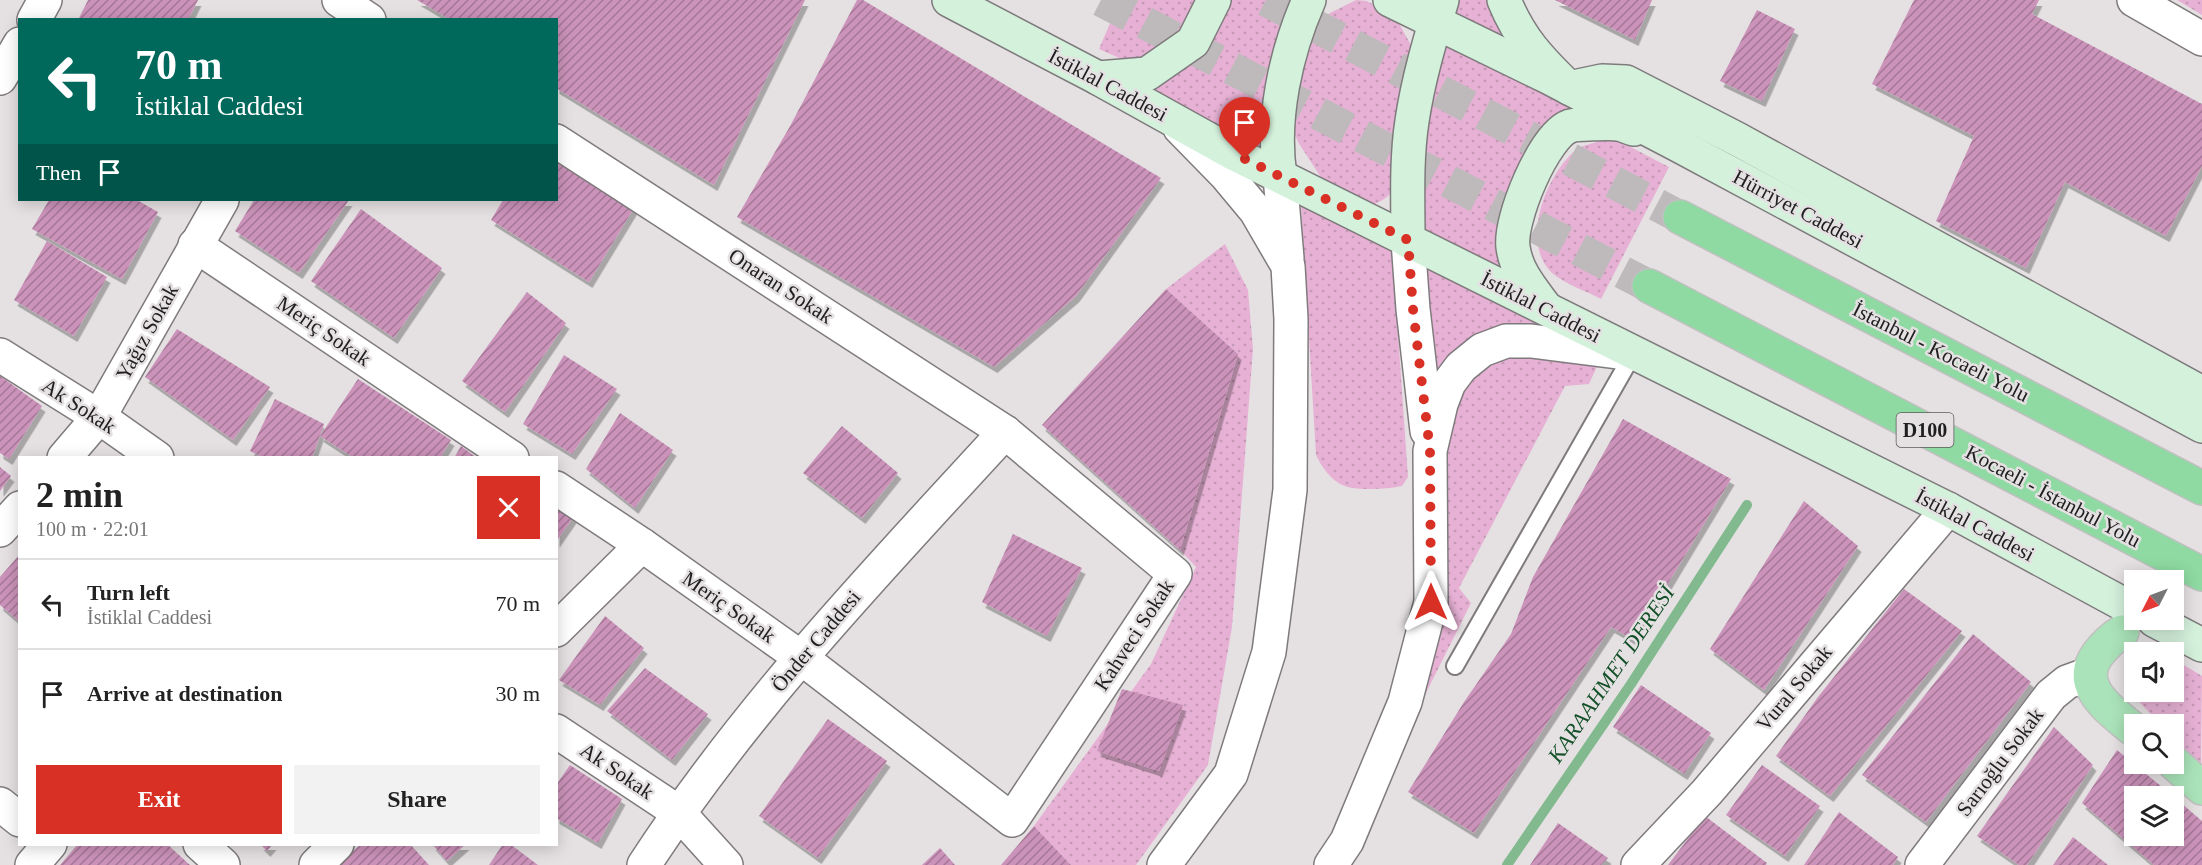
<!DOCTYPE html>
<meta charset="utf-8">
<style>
body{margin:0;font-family:"Times New Roman",serif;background:#f2f2f2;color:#222;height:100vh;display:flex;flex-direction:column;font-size:22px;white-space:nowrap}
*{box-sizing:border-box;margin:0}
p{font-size:20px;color:#767676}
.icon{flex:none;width:33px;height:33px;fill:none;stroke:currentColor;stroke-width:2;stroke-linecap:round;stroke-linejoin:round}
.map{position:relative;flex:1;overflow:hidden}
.panel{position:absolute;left:18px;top:456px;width:540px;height:390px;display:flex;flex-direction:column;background:#fff;border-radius:0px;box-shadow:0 3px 15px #0003}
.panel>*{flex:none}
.top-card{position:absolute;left:18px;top:18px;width:540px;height:183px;border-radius:0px;box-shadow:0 3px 15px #0003;background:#00695c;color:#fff;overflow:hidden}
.needle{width:39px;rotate:228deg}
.controls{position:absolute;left:2124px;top:570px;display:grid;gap:12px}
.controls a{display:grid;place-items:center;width:60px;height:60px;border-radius:0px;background:#fff;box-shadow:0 3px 15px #0003;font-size:30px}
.pin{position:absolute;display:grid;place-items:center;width:51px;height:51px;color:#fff;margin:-62px -26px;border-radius:50% 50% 50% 0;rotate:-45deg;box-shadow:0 0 6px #0007}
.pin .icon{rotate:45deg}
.me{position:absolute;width:66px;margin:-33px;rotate:0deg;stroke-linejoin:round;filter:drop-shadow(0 0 4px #0008)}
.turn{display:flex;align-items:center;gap:21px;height:126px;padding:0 18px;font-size:27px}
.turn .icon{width:78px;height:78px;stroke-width:2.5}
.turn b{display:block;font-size:42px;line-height:51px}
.then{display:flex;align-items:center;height:57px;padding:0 18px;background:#0003;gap:12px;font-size:22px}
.round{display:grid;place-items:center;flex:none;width:63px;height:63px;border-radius:0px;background:#f2f2f2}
.overview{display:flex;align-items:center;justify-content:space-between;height:102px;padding:0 18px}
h1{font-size:36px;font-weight:700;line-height:45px}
.primary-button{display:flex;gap:12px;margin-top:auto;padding:12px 18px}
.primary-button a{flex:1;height:69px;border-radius:0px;background:#d93025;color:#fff;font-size:24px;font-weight:700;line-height:69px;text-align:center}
.primary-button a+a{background:#f2f2f2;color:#222}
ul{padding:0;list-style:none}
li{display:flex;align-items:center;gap:18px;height:90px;padding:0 18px;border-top:2px solid #e0e0e0}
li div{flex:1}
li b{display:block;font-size:22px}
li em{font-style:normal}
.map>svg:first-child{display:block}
.grass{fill:url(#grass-dots)}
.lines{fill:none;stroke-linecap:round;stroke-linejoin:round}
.stream{stroke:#82b98e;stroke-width:10}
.building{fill:url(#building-hatch);filter:url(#shadow)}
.trunk-tunnel{stroke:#bebabc;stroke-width:33;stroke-dasharray:33 16;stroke-linecap:butt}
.service-casing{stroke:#7f7b7d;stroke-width:20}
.minor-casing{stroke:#7f7b7d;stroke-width:36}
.tertiary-casing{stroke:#7f7b7d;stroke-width:36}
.secondary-casing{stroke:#7f7b7d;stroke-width:36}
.primary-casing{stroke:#c1c0c1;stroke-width:36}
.trunk-casing{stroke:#c1c0c1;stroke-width:36}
.service{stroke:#fff;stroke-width:16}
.minor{stroke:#fff;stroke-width:33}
.tertiary{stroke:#fff;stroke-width:33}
.secondary{stroke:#d4f1dc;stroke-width:33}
.primary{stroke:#aae3b9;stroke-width:33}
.trunk{stroke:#8edaa2;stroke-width:33}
.route{stroke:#d93025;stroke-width:10;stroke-dasharray:0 18}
.labels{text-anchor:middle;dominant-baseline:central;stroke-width:5;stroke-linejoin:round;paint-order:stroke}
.shield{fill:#e5e1e3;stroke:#5b595a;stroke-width:1.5}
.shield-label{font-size:20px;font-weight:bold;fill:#201f20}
.street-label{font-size:21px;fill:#201f20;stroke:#e5e1e3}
.water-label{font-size:22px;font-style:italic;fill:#135028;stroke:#e5e1e3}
</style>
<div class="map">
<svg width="2202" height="865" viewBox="0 0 2202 865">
<defs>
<pattern id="grass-dots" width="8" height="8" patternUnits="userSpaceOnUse" patternTransform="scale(1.5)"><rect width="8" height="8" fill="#e6b1d4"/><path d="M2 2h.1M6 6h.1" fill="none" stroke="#c598b6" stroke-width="1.8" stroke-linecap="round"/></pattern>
<pattern id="building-hatch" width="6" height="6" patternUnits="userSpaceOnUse" patternTransform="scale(1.5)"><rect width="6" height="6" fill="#cc93ba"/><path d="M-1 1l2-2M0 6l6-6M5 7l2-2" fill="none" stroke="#a57797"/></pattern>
<filter id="shadow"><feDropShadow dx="3.5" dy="6" stdDeviation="0" flood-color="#0004"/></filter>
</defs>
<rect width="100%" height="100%" fill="#e5e1e3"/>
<!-- grass -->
<g class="grass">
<path d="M1120 0H1197L1180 36 1155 54 1126 61 1099 49Z"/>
<path d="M1226 0H1298L1267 155 1144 89Z"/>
<path d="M1356 0 1367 1 1386 12 1400 25 1413 49 1397 185C1390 196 1382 202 1369 206L1322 179 1298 142 1289 120 1310 29 1330 13Z"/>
<path d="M1456 0H1497L1544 70 1451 25Z"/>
<path d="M2177 0H2202V15Z"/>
<path d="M1447 42 1585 109 1562 115 1513 279 1417 231 1423 124Z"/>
<path d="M1599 141H1619L1669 167 1601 299C1586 291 1565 284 1552 273 1519 242 1547 172 1577 149 1583 145 1592 144 1599 141Z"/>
<path d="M1301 205 1392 248 1408 477 1402 486C1388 489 1358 491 1345 486 1332 482 1321 466 1316 455Z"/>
<path d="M1225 244 1248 290 1253 349 1232 627 1208 765 1136 865H1071L1034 826 1151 664 1196 567 1180 550 1238 354 1166 289Z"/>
<path d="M1417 257 1567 336 1534 329 1435 392Z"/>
<path d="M1517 349 1599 362 1589 384 1565 386 1459 588 1471 603 1415 715 1439 455 1452 404 1480 366Z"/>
<path d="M2174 659 2202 676 2201 767 2174 739V724H2161C2146 708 2127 697 2134 673V692H2174Z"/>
</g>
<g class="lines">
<!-- stream -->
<path class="stream" d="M1507 865 1631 684 1747 505"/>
</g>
<!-- building -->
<g class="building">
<path d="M88 0H198L188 20H78Z"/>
<path d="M417 0H805L714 185 556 88V20H451Z"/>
<path d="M857 0H863L1161 178 1076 296 994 367 737 217 789 128Z"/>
<path d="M1555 0H1652L1635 40Z"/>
<path d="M1914 0H2039L2032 14 2202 104V166L2166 236 2065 182 2026 268 1936 221 1974 136 1872 84Z"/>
<path d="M1757 10 1795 29 1762 101 1720 81Z"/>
<path d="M556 147 637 203 589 282 491 220 503 200H556Z"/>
<path d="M49 200H137L158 212 122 279 32 229Z"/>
<path d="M254 200H349L299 273 235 231Z"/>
<path d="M361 209 442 268 394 338 311 281Z"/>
<path d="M47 241 107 277 74 336 14 300Z"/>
<path d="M1166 289 1238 354 1180 550 1042 425Z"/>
<path d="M527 292 566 323 505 412 462 381Z"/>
<path d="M177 329 270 387 233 440 145 377Z"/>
<path d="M564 355 617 389 572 454 523 424Z"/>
<path d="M0 376 42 406 9 459 0 453Z"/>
<path d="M358 379 451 440 440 458H354L320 436Z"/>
<path d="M275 399 324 424 312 458H264L250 451Z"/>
<path d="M620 413 673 450 635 508 586 469Z"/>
<path d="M1623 419 1731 479 1634 640 1611 627 1474 833 1408 792 1464 702 1511 634 1533 577Z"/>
<path d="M842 426 898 473 862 518 803 473Z"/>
<path d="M461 446 477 458H454Z"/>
<path d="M0 467 11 476 0 491Z"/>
<path d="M556 499 576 513 556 542Z"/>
<path d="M1804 501 1858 546 1764 690 1710 649Z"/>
<path d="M1013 534 1082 568 1047 636 982 602Z"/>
<path d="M20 554V622L0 605V577Z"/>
<path d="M1904 589 1962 631 1830 796 1776 756 1818 697Z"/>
<path d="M605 616 644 648 600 705 559 680Z"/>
<path d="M1973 634 2031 682 1926 822 1862 775Z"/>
<path d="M645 668 708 714 672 760 607 711Z"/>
<path d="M1641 685 1711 733 1684 774 1613 727Z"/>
<path d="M1122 689 1183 705 1159 771 1097 751Z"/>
<path d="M828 719 887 761 818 858 759 816Z"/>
<path d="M2054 727 2093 765 2027 865H2019L1977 836Z"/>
<path d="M2117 750 2173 796H2134V836H2174V797L2202 821V865H2154L2082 803Z"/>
<path d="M570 765 622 799 598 843 556 818V785Z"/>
<path d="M1762 765 1820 806 1785 856 1726 815Z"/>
<path d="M1839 812 1898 857 1893 865H1804Z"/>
<path d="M1705 816 1767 863 1766 865H1668Z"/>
<path d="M1558 823 1608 858 1601 865H1530Z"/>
<path d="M1034 826 1071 865H1001Z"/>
<path d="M2073 837 2108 865H2053Z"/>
<path d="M78 844H167L190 865H60Z"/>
<path d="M260 844H273L267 851Z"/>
<path d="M361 844H410L429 865H338Z"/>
<path d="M432 844H466L447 861Z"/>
<path d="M503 844H510L538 865H489Z"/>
<path d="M940 848 955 865H922Z"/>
</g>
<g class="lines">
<!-- trunk-tunnel -->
<g class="trunk-tunnel">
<path d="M1101 0 1649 286"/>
<path d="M1266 0 1680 217"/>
</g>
<!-- service casing -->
<g class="service-casing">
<path id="service" d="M1455 666 1633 354"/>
</g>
<!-- minor casing -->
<g class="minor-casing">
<g id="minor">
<path d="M339 0 369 20"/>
<path d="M2134 0 2202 39"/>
<path d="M34 20 45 0"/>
<path d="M0 78 20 44"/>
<path d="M556 141 1005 432 1175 574 1012 820 800 657 642 545 556 488"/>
<path d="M195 245 512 458"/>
<path d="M0 355 99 417 157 458"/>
<path d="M64 458 99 417 222 200"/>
<path d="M0 530 20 508"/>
<path d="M556 630 642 545"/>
<path d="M556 731 678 812 726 865"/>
<path d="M0 804 20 820"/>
<path d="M200 844 223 865"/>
<path d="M32 865 50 844"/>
<path d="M316 865 337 844"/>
<path d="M644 865C747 707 878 570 1005 432"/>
<path d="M1638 865 1707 792 1948 509"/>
<path d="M1922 865 2051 695 2067 682 2089 674"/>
</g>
</g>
<!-- tertiary casing -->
<g class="tertiary-casing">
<g id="tertiary">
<path d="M1280 176 1287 258"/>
<path d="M1408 241 1413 309 1427 431"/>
<path d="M1164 865 1231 774 1269 652 1290 490 1291 319 1288 266 1256 211 1226 175 1180 128"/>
<path d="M1331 865 1347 841 1405 702 1431 602 1430 451 1441 404 1449 383 1461 367 1482 350 1506 341H1531L1633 354"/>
</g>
</g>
<!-- secondary casing -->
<g class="secondary-casing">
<g id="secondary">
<path d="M949 0 1098 78 1233 153 1948 509 2134 610"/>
<path d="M1390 0 1548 77 1678 145 2202 426"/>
<path d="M1504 0C1520 39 1539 59 1569 88L1602 81 1626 82 1737 139 2202 393"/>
<path d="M1098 78 1147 74 1193 42 1214 0"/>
<path d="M1280 176C1271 119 1286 52 1309 0"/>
<path d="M1408 241C1408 201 1406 160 1412 121 1418 80 1430 40 1442 0"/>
<path d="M1545 307C1531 288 1516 271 1513 247 1509 220 1544 135 1570 126 1575 124 1611 123 1617 124 1622 124 1629 128 1634 129"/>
<path d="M2154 620 2202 645"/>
</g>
</g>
<!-- primary casing -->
<g class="primary-casing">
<g id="primary">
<path d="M2122 632C2112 638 2105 645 2098 654 2074 687 2112 711 2134 730"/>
<path d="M2174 763 2202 788"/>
</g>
</g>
<!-- trunk casing -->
<g class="trunk-casing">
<g id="trunk">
<path d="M1680 217 2202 488"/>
<path d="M1649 286 2202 574"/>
</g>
</g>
<!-- service -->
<use href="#service" class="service"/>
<!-- minor -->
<use href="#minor" class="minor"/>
<!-- tertiary -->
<use href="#tertiary" class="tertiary"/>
<!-- secondary -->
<use href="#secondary" class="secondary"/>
<!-- primary -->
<use href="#primary" class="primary"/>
<!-- trunk -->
<use href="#trunk" class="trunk"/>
</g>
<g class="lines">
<!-- route -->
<path class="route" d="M1245 159 1408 240 1413 309 1430 451 1431 602"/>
</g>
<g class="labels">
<!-- shield labels -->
<rect class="shield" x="1896.5" y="413" width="57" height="34" rx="4.5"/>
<g class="shield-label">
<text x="1925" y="430">D100</text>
</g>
<!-- street labels -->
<g class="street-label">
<text transform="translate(1108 85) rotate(28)">İstiklal Caddesi</text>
<text transform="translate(1798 209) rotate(28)">Hürriyet Caddesi</text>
<text transform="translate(781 286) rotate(33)">Onaran Sokak</text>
<text transform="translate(1541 307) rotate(27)">İstiklal Caddesi</text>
<text transform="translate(324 331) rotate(34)">Meriç Sokak</text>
<text transform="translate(147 332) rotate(-61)">Yağız Sokak</text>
<text transform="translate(1941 352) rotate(27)">İstanbul - Kocaeli Yolu</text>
<text transform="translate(79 406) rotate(33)">Ak Sokak</text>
<text transform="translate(2053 496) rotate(28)">Kocaeli - İstanbul Yolu</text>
<text transform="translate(1975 525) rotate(28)">İstiklal Caddesi</text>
<text transform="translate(729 607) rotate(35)">Meriç Sokak</text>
<text transform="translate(1134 635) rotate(-57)">Kahveci Sokak</text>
<text transform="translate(816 641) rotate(-50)">Önder Caddesi</text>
<text transform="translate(1794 688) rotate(-50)">Vural Sokak</text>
<text transform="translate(2000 762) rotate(-53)">Sarıoğlu Sokak</text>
<text transform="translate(617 771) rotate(34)">Ak Sokak</text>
</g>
<!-- water labels -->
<g class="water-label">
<text transform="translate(1611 674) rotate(-56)">KARAAHMET DERESİ</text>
</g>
</g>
</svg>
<div class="controls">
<a><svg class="needle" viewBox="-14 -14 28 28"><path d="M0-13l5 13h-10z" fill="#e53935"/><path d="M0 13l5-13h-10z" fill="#767676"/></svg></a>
<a><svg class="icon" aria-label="sound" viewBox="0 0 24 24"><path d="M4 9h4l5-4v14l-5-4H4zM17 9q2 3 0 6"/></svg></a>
<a><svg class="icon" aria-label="search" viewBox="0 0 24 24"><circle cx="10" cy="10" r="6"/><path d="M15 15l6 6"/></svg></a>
<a><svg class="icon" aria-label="layers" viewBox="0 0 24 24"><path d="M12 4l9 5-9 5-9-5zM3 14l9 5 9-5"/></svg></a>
</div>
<div class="pin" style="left:1245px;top:159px;background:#d93025"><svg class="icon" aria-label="arrive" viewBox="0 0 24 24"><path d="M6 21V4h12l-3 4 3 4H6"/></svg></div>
<svg class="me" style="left:1431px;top:602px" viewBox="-20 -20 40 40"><path d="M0-17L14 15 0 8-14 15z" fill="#d93025" stroke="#fff" stroke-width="4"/></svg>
<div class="top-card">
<div class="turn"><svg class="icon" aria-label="left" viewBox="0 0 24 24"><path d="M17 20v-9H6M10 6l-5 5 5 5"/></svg><div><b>70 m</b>İstiklal Caddesi</div></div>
<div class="then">Then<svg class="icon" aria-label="arrive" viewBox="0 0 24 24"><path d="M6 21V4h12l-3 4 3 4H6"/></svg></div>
</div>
<section class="panel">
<div class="overview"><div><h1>2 min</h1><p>100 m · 22:01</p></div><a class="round" style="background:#d93025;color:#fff"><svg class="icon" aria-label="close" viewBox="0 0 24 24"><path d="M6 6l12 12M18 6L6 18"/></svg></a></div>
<ul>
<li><svg class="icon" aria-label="left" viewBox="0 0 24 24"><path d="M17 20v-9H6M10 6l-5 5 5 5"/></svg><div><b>Turn left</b><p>İstiklal Caddesi</p></div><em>70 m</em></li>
<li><svg class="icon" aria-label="arrive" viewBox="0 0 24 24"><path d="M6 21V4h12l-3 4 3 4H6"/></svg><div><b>Arrive at destination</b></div><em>30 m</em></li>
</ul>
<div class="primary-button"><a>Exit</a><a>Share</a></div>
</section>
</div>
